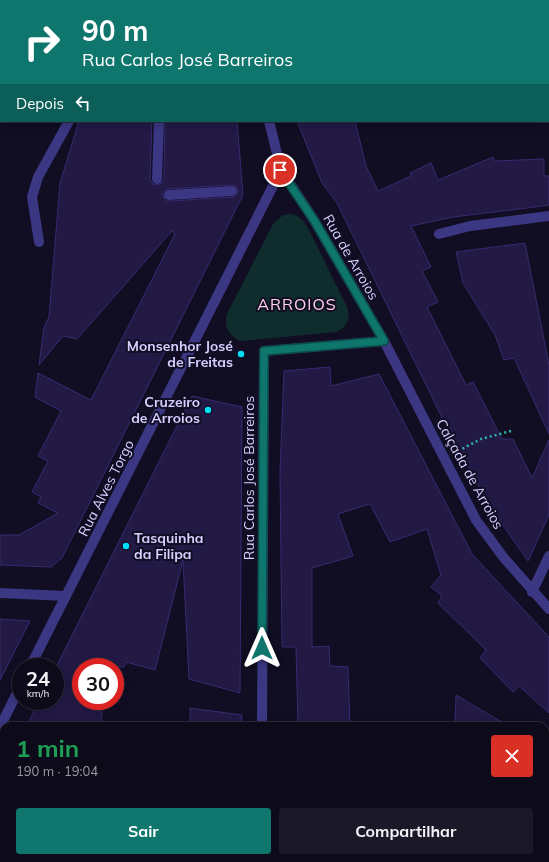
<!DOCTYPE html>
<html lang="pt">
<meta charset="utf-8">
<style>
body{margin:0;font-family:Mulish,sans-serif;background:#1b1827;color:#f1f3f6;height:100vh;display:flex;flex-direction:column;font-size:15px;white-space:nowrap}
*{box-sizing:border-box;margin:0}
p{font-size:13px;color:#9a9aa2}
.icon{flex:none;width:22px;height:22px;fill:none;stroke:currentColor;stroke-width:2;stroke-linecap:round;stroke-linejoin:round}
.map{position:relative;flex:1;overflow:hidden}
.drawer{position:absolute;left:0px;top:722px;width:549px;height:140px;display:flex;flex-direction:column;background:#0d0a1a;border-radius:12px 12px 0 0;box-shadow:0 2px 10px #0003,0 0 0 1px #2d2b39}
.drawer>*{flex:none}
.hud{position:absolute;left:0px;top:0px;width:549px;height:122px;box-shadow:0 2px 10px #0003,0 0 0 1px #2d2b39;background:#0f766e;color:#fff;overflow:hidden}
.speed{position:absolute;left:12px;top:658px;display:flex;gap:8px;font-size:20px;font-weight:700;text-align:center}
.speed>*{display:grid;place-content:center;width:52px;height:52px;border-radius:50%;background:#0d0a1a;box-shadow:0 2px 10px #0003,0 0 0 1px #2d2b39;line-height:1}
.speed small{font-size:10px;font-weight:400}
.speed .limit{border:6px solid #d22;background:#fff;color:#111}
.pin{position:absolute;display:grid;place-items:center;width:34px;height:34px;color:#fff;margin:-17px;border:2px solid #fff;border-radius:50%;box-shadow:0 1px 4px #0007}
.me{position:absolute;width:44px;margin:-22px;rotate:0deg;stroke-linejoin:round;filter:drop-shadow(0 0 3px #0008)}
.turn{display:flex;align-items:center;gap:14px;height:84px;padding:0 16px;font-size:18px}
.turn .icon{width:52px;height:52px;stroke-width:2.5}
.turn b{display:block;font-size:28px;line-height:34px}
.then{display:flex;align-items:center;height:38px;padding:0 16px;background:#0003;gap:8px;font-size:15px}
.round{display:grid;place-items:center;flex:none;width:42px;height:42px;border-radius:4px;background:#1b1827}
.overview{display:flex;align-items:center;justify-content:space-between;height:68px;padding:0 16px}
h1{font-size:24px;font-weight:700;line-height:30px;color:#1e9e55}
.button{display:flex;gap:8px;margin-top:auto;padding:8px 16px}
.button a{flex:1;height:46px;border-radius:4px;background:#0f766e;color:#fff;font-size:16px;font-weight:700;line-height:46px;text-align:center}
.button a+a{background:#1b1827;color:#f1f3f6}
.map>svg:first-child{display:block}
.green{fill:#102d2d}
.building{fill:#221945;stroke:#392a71;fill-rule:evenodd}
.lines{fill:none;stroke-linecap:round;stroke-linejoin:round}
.path{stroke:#2bb7b0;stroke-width:2.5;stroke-dasharray:2 3;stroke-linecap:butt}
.service{stroke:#3b3783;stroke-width:10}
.minor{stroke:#3b3783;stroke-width:10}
.tertiary{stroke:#3b3783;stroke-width:10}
.route-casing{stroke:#0a4d48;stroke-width:10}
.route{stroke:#0f766e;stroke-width:7}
.poi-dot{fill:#00dffa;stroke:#110d23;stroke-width:1.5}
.labels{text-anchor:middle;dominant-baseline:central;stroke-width:4;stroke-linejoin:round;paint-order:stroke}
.street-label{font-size:14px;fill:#d5cfff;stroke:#110d23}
.poi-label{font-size:14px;font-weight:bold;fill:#d5cfff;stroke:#110d23;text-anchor:end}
.quarter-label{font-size:16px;letter-spacing:1px;fill:#ffd1ee;stroke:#110d23}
</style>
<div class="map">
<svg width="549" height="862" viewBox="0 0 549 862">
<rect width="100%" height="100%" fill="#110d23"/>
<!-- green -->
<path class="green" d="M291 214C300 216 303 220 308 228L347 307C351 318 347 327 336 332L240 341C228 335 224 327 227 314L273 224 283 215Z"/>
<!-- building -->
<g class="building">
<path d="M79 121 152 122 150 179 153 184 157 185 162 183 164 179 165 121H237L243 195 62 558 51 567 0 565V535H19L58 513 38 503 41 497 32 492 48 461 38 456 61 411 35 397 38 373 91 400 175 234 172 231 77 339 63 336 39 365 44 328 49 317 60 183ZM232 185 237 187 238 191 236 196 232 197 169 201H166L163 196V192L169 189Z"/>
<path d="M297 121H355L366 166 378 191 411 176 410 173 431 163 438 180 493 157 495 161 544 159V176H549V205L520 209 518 207 519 209 453 217 411 226 431 267 422 271 438 302 427 307 466 385 473 382 502 439H513L532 478 549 440V515L528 561 490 507 454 442 337 203 322 183Z"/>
<path d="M525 243 549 365V434L514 358 504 360 495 335 463 283 456 252Z"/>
<path d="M330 367 331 386 379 374 472 554 549 637V713L519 686 513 692 480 658 486 650 438 603 442 596 431 587 441 575 427 529 390 542 370 504 338 514 353 556 312 568V647L329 646 330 666 348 667 350 726H298L296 647H282L280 472 284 371Z"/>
<path d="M192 396 242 407 240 693 189 679 183 560 155 670 126 662 124 667H81V701H103L101 726H27L39 701H55V669Z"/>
<path d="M0 619 30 621 0 680Z"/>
<path d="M456 695 481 710 509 726H455Z"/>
<path d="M190 708 242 715 241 726H190Z"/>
</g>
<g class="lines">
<!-- path -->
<g class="path">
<path d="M458 451 481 439 511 431"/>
<path d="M0 825H4"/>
</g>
<!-- service -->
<g class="service">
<path d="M157 179 159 121"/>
<path d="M169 195 232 191"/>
<path d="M39 242 32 197 38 177 69 121"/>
</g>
<!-- minor -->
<g class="minor">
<path d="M246 0V1"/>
<path d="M548 52H549"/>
<path d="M269 121 281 170 314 220 384 341 476 520 504 558 549 609"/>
<path d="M439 234 470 226 549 216"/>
<path d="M532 592 549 556"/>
<path d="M0 593 66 596"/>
<path d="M30 667 281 170"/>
<path d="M262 726 264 351 384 341"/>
<path d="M0 727 21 685"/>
<path d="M293 858 295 862"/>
</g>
<!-- tertiary -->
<g class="tertiary">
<path d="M471 0 485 1"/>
<path d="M548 6H549"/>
</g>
</g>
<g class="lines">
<!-- route casing -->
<g class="route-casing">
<path id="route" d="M262 648 264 351 384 341 314 220 280 170"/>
</g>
<!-- route -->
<use href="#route" class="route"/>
</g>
<!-- markers -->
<g class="poi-dot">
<circle cx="241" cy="354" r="4"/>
<circle cx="208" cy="410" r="4"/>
<circle cx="126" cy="546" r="4"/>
</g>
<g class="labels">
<!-- street labels -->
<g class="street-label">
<text transform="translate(351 257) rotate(60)">Rua de Arroios</text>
<text transform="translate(470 474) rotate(61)">Calçada de Arroios</text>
<text transform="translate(249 478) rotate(-90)">Rua Carlos José Barreiros</text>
<text transform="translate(106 488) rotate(-63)">Rua Alves Torgo</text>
</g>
<!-- poi labels -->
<g class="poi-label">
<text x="233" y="346">Monsenhor José<tspan x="233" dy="16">de Freitas</tspan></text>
<text x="200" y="402">Cruzeiro<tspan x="200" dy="16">de Arroios</tspan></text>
<text x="134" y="538" text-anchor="start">Tasquinha<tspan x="134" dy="16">da Filipa</tspan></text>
</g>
<!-- quarter labels -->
<g class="quarter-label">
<text x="297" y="304">ARROIOS</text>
</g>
</g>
</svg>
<div class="speed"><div>24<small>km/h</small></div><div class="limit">30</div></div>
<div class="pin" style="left:280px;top:170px;background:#d93025"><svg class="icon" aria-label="arrive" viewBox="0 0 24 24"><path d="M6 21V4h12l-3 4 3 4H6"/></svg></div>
<svg class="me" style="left:262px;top:648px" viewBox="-20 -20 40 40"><path d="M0-17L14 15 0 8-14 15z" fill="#0f766e" stroke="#fff" stroke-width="4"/></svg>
<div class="hud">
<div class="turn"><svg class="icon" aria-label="right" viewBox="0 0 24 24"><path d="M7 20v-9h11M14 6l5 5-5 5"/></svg><div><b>90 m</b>Rua Carlos José Barreiros</div></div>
<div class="then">Depois<svg class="icon" aria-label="left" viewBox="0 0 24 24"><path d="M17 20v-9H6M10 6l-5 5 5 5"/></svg></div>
</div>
<section class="drawer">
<div class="overview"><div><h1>1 min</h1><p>190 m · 19:04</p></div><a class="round" style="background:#d93025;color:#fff"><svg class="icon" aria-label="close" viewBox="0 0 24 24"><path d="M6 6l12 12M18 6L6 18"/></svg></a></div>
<div class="button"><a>Sair</a><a>Compartilhar</a></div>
</section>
</div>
